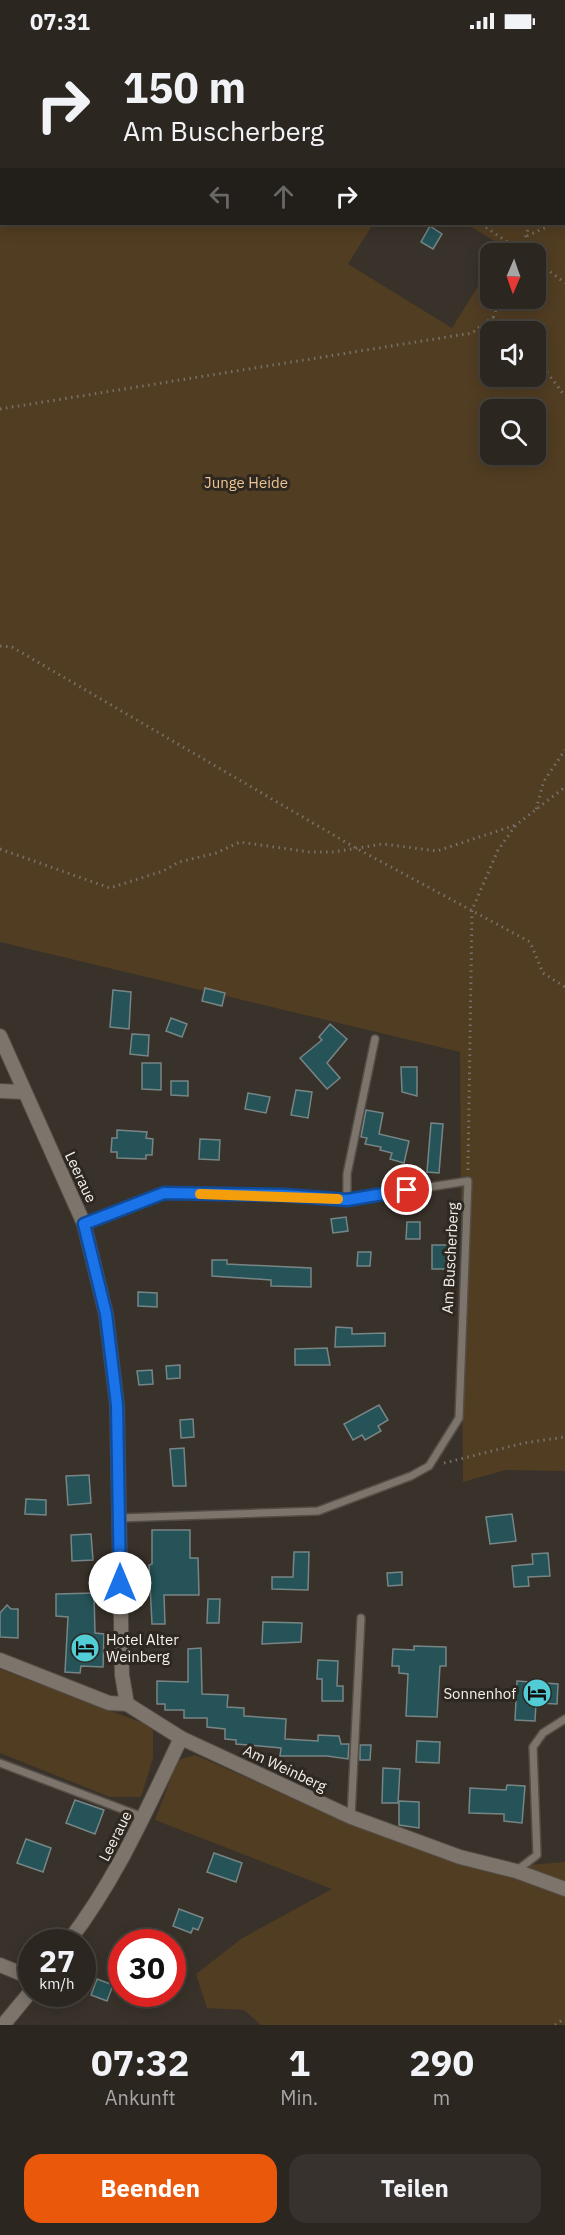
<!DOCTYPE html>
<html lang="de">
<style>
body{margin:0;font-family:"IBM Plex Sans",sans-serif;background:#37322d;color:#f1f3f6;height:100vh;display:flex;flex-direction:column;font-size:22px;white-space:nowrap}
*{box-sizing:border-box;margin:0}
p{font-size:20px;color:#a6a5a5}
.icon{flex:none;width:33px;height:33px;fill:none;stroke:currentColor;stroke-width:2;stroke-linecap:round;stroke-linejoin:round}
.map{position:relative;height:1983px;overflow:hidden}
.sheet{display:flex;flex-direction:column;background:#2b2620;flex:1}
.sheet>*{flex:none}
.top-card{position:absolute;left:0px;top:0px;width:566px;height:183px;box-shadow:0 3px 15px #0003,0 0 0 2px #47433e;background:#2b2620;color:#f1f3f6;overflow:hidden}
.needle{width:39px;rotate:182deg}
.tools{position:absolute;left:480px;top:201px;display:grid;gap:12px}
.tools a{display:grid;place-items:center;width:66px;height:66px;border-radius:12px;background:#2b2620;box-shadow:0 3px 15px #0003,0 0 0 2px #47433e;font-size:30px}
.speed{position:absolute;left:18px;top:1887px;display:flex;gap:12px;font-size:30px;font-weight:700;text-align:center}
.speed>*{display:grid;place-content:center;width:78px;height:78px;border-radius:50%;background:#2b2620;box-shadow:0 3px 15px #0003,0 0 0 2px #47433e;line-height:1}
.speed small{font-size:15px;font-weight:400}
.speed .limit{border:9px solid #d22;background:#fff;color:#111}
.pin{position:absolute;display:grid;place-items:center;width:51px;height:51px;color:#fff;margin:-26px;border:3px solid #fff;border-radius:50%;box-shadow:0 2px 6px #0007}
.me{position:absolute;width:66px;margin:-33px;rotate:0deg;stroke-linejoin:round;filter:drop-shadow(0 0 4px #0008)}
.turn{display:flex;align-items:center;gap:21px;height:126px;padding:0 24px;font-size:27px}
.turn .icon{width:78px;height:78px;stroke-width:2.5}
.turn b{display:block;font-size:42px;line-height:51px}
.lanes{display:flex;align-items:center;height:57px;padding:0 24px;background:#0003;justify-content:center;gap:30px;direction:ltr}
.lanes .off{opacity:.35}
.eta{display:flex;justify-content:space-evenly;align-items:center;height:102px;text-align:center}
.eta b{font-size:36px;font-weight:700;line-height:42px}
.action{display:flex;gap:12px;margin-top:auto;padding:12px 24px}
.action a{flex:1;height:69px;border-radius:18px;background:#ea580c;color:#fff;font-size:24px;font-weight:700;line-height:69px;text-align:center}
.action a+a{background:#37322d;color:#f1f3f6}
.status{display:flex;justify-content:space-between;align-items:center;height:42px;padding:0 30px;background:#2b2620;direction:ltr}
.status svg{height:16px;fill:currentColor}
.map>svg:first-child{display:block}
.green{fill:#513d22;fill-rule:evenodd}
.building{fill:#255357;stroke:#778586;stroke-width:1.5}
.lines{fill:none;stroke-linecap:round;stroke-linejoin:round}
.lane-casing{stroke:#534d47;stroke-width:10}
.street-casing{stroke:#534d47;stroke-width:16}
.path{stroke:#77716a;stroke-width:3;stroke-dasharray:1.5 4.5;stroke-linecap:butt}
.lane{stroke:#7d756c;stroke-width:7}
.street{stroke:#7d756c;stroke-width:14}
.route-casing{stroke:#114b97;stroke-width:15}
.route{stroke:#1a73e8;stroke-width:10}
.slow{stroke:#f59e0b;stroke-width:10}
.labels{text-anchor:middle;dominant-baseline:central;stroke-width:6;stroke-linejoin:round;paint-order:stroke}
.park-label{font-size:15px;fill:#edc592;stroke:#2e2820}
.street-label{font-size:15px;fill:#f4f0eb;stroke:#2e2820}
.poi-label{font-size:15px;fill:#f4f0eb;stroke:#2e2820;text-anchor:start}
</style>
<div class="status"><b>07:31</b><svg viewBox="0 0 49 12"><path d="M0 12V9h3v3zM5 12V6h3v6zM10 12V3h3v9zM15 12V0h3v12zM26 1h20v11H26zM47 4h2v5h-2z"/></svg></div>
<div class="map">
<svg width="565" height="1983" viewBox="0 0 565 1983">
<rect width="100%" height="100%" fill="#39322a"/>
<!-- green -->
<g class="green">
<path d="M0 0H565V1429L505 1428 463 1440 460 1010 0 900ZM2 2H564V182H466L503 204 499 211 536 212V256H490V225L452 286 348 222 373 182H2ZM490 290H536V334H490ZM490 368H536V412H490Z"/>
<path d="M0 1627 153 1685V1716L141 1755H110L0 1711Z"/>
<path d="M195 1713 343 1778 516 1824 565 1820V1983H261L244 1968 207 1966 196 1932 241 1897 332 1847 155 1778 178 1718Z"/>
</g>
<!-- building -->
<g class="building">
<path d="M430 184 442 192 433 207 421 200Z"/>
<path d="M205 946 225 951 222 964 202 959Z"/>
<path d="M113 948 131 950 129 987 110 985Z"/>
<path d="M171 976 187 982 182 995 166 989Z"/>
<path d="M330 982 347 997 327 1021 340 1036 327 1047 300 1016 322 998 319 995Z"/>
<path d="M132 992 149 993 148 1014 130 1012Z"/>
<path d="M142 1021H161V1048L142 1047Z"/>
<path d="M401 1025H417V1054L402 1050Z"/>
<path d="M171 1039H188V1054L171 1053Z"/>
<path d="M296 1048 312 1050 308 1076 291 1073Z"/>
<path d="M248 1051 270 1055 266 1071 245 1067Z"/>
<path d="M366 1068 383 1071 379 1092 409 1099 404 1121 390 1117 392 1111 380 1108 381 1105 365 1102 367 1096 361 1095Z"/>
<path d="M431 1081 443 1082 439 1131 427 1130Z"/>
<path d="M117 1088 147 1090 146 1096 153 1097 152 1113H146V1117L117 1116V1110H111L112 1096H117Z"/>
<path d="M200 1097 220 1098 219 1118 199 1117Z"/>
<path d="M346 1175 348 1189 333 1191 331 1177Z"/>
<path d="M407 1180H420V1197H406Z"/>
<rect x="432" y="1203" width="18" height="24"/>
<path d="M358 1210H371L370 1224H357Z"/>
<path d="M212 1218H227V1222L311 1226V1245L271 1244V1238L212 1234Z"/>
<path d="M138 1250 157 1251V1265L138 1264Z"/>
<path d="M336 1285 352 1286V1292L385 1291V1304L335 1305Z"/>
<path d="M327 1306 330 1323H295V1307Z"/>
<path d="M180 1323V1336L167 1337 166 1324Z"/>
<path d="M152 1328 153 1342 139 1343 137 1329Z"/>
<path d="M379 1363 388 1378 378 1384 381 1389 365 1398 362 1393 353 1398 344 1382Z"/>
<path d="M193 1377 194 1395 181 1396 180 1378Z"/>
<path d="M184 1406 186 1444H173L170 1407Z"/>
<path d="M89 1433 91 1461 68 1463 66 1434Z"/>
<path d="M26 1457 46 1458V1473L25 1472Z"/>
<path d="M512 1472 516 1499 490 1502 486 1475Z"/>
<path d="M152 1488H190V1516H198L199 1553H164L165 1582H152L149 1523 152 1522Z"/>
<path d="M91 1492 93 1518 72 1519 71 1493Z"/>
<path d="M294 1510H309L308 1548 272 1547V1535H293Z"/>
<path d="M548 1511 550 1534 528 1535 529 1544 514 1545 512 1524 533 1522 532 1512Z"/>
<path d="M402 1530V1543L388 1544 387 1531Z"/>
<path d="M94 1551 95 1591 104 1592 103 1625 81 1624 80 1631 65 1630 68 1575 56 1574V1552Z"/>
<path d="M208 1557H220L219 1581H207Z"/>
<path d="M7 1563 11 1567H18V1596L0 1595V1571Z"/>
<path d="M263 1580 302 1581 301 1600 262 1602Z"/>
<path d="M414 1604 446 1605V1624H440L437 1675 406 1674 408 1632 399 1631V1624H392L393 1607 414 1608Z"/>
<path d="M201 1606 202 1652 228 1653 227 1665 244 1666V1674L286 1677 285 1697 318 1699V1693L339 1694 341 1702H349L348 1717 327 1714H280L281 1706 236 1702V1698L225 1697V1687L207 1685V1676H184V1668H165V1662H157V1639L188 1640V1607Z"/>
<path d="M318 1618 338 1619 337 1644H343V1659H322V1637H317Z"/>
<path d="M517 1639 558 1642 557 1662 536 1661 535 1679 515 1678Z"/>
<path d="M417 1699 440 1700 439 1721 416 1720Z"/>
<path d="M360 1703H371L370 1718H360Z"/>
<path d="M383 1726 400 1727 398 1761H382Z"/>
<path d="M507 1743 525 1744 522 1781 504 1779V1772L469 1771 470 1746 506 1748Z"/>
<path d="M75 1758 104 1768 95 1792 66 1781Z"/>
<path d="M399 1759 419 1760V1786L399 1783Z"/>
<path d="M26 1797 51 1806 43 1830 17 1821Z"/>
<path d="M214 1811 242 1821 236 1840 207 1830Z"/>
<path d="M179 1867 203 1876 198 1888 193 1886 191 1891 173 1884Z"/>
<path d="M97 1937 113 1943 107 1959 91 1953Z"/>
</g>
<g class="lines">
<!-- lane casing -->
<g class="lane-casing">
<g id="lane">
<path d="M347 1158V1132L375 997"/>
<path d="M84 1182 164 1151 284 1153 347 1158 468 1139 459 1376 429 1424 411 1434 318 1469 120 1476"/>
<path d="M0 1721 143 1775"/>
<path d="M351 1775 361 1576"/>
<path d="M516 1829 537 1813 533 1705 543 1691 565 1677"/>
</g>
</g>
<!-- street casing -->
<g class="street-casing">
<g id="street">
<path d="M0 994 84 1182 106 1272 117 1363 122 1633 127 1662"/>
<path d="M0 1049 23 1050"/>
<path d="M0 1618 109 1661 127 1662 181 1696 351 1775 460 1815 516 1829 565 1847"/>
<path d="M68 1900C116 1838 147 1767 181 1696"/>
<path d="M0 1923 32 1936"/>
<path d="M3 1983 32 1948"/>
</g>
</g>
<!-- path -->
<g class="path">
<path d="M71 2V0"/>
<path d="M428 2V0"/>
<path d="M0 18H2"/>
<path d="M564 46 565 45"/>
<path d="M564 176 565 175"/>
<path d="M481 182 525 212"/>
<path d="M527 194 553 182"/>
<path d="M519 212 530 182"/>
<path d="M536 219 565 241"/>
<path d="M493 275 510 290"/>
<path d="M536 316 565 354"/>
<path d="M0 367 472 291 493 275 501 256"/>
<path d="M0 604 12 605 354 805 530 900 543 931 565 945"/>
<path d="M536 767 544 739 565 708"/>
<path d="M0 807 110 846 163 829 179 820 216 811 240 800 309 810H333L383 802 437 809 516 783"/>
<path d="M468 1128 472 868 498 808 516 783 565 745"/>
<path d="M444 1421 524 1401 565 1395"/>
<path d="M555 1983 565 1976"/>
</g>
<!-- lane -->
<use href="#lane" class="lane"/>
<!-- street -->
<use href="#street" class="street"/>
</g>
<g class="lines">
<!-- route casing -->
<g class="route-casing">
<path id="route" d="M120 1541 117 1363 106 1272 84 1182 164 1151 284 1153 347 1158 407 1148"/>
</g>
<!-- route -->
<use href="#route" class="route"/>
<!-- slow -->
<path class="slow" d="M200 1152 338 1157"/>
</g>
<!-- icons -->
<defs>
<g id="hotel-disc" transform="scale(1.5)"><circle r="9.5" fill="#52ccd5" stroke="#2e2820"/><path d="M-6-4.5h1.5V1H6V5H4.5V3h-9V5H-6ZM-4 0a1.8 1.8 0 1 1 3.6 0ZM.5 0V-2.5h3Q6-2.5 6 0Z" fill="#111"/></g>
</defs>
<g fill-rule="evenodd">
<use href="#hotel-disc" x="85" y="1606"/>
<use href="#hotel-disc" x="537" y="1651"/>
</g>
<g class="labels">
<!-- park labels -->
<g class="park-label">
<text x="246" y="440">Junge Heide</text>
</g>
<!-- street labels -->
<g class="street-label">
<text transform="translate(81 1135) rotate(65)">Leeraue</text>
<text transform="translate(450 1216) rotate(-87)">Am Buscherberg</text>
<text transform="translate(285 1726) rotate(25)">Am Weinberg</text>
<text transform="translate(115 1794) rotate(-63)">Leeraue</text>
</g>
<!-- poi labels -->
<g class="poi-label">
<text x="106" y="1597">Hotel Alter<tspan x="106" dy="17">Weinberg</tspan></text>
<text x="516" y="1651" text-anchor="end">Sonnenhof</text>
</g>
</g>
</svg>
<div class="tools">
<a><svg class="needle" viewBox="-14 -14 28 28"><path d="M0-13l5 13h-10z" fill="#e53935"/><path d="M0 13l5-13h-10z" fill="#a6a5a5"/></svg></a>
<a><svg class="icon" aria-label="sound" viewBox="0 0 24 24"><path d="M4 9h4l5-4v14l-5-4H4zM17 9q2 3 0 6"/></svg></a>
<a><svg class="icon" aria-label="search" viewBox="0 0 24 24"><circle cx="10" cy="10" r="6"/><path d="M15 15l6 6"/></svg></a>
</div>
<div class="speed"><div>27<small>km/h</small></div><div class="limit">30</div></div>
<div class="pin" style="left:407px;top:1148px;background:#d93025"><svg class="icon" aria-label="arrive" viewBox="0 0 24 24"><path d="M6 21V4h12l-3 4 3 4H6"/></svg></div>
<svg class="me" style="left:120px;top:1541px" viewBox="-20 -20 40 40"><circle r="19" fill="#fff"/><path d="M0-13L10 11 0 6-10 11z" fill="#1a73e8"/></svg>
<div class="top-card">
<div class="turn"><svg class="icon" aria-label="right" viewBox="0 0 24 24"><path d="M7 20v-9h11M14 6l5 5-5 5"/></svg><div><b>150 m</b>Am Buscherberg</div></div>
<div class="lanes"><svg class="icon off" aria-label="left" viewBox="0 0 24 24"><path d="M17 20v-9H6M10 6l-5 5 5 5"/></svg><svg class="icon off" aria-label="ahead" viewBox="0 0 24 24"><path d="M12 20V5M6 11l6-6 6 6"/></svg><svg class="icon" aria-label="right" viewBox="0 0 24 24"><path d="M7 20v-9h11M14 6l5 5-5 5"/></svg></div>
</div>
</div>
<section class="sheet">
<div class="eta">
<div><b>07:32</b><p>Ankunft</p></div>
<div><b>1</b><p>Min.</p></div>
<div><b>290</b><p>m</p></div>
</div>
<div class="action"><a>Beenden</a><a>Teilen</a></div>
</section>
